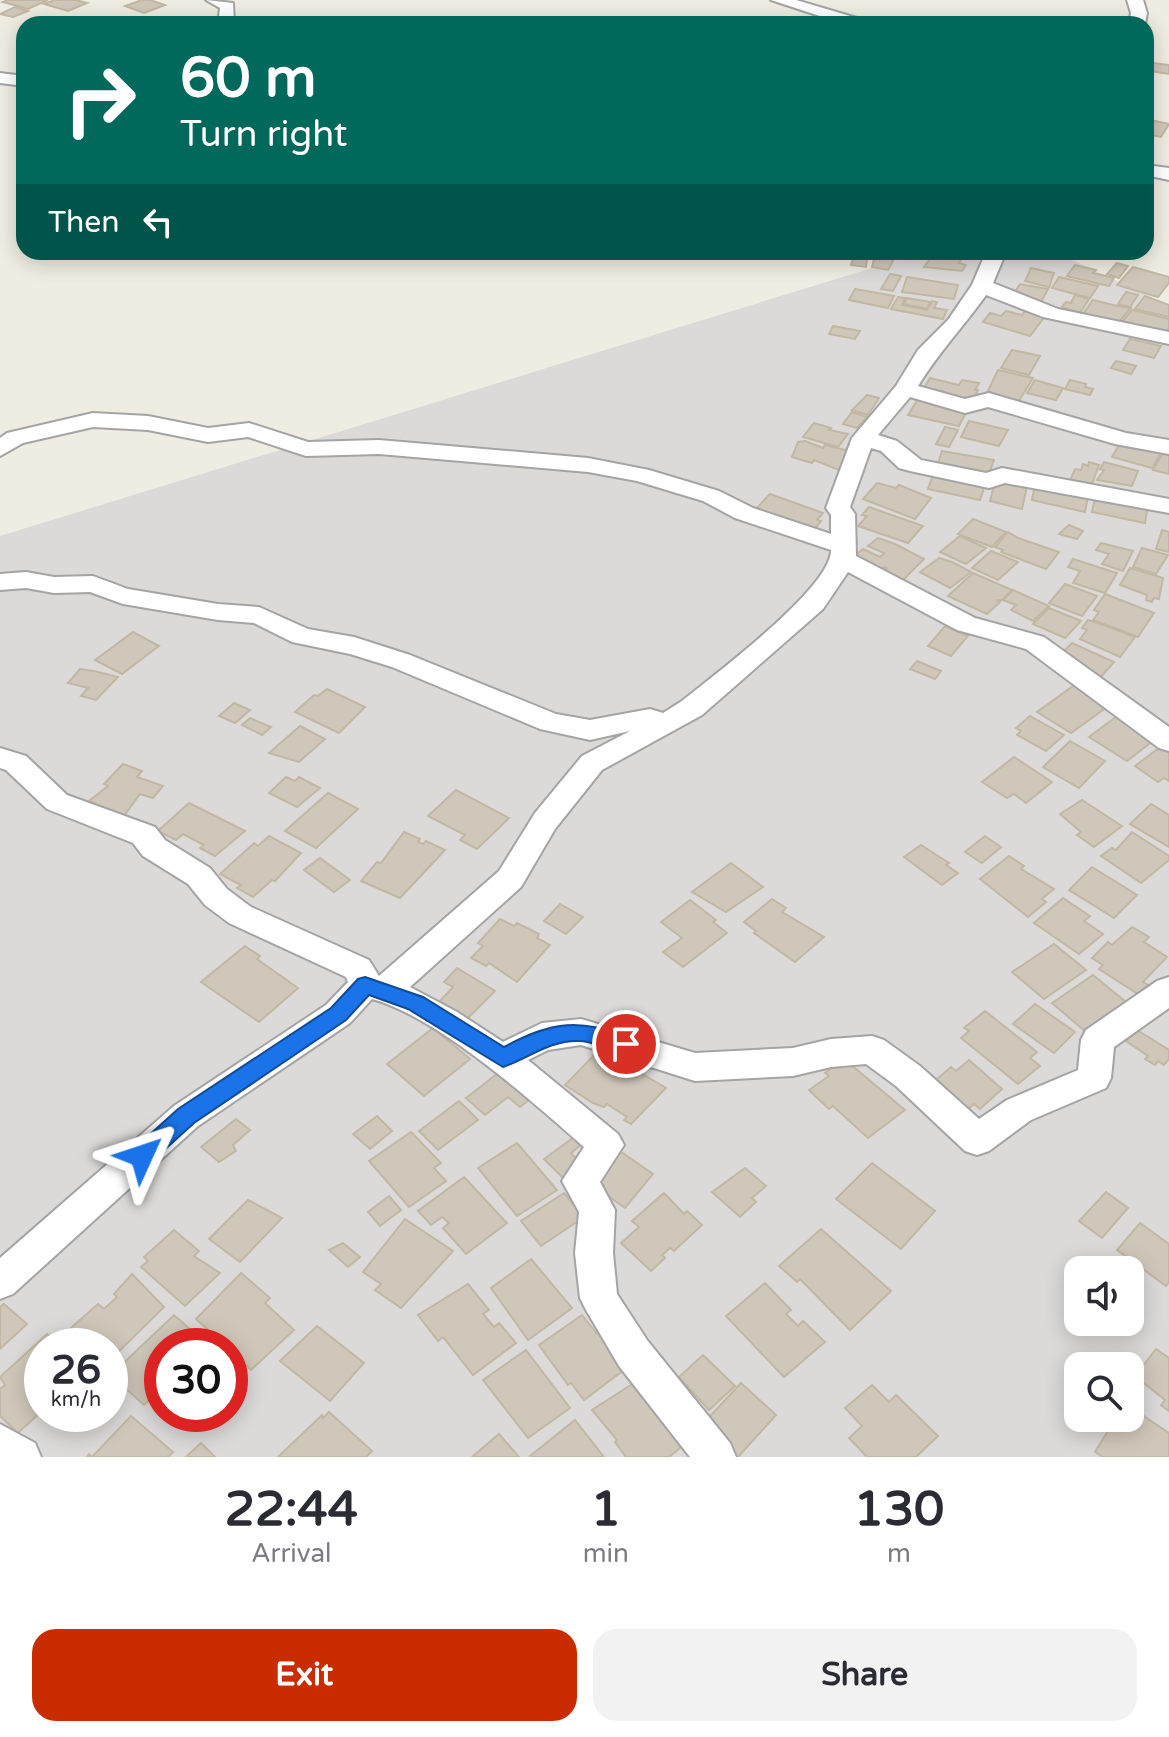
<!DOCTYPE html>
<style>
body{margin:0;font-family:"Varela Round",sans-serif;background:#f2f2f3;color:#2b2b33;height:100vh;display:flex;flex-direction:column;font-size:30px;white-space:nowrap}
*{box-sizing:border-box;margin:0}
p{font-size:26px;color:#7c7c81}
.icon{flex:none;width:44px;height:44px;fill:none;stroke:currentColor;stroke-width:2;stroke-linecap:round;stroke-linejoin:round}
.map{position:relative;height:1457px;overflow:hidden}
.panel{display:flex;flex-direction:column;background:#fff;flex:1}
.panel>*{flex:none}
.banner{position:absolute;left:16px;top:16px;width:1138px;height:244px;border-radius:24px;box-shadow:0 4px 20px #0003;background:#00695c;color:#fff;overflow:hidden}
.tools{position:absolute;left:1064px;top:1256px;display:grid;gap:16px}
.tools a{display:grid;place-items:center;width:80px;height:80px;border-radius:16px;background:#fff;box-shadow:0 4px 20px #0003;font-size:40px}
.speed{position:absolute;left:24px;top:1328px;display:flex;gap:16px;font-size:40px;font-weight:700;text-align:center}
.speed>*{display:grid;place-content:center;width:104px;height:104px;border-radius:50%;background:#fff;box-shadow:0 4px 20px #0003;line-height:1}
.speed small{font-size:20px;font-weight:400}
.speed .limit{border:12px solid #d22;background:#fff;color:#111}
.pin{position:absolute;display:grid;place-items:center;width:68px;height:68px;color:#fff;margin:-34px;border:4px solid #fff;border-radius:50%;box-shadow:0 2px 8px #0007}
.me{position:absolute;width:88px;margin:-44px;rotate:48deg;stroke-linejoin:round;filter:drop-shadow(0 0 6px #0008)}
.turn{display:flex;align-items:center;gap:28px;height:168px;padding:0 32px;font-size:36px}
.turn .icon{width:104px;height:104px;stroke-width:2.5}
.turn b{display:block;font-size:56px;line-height:68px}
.then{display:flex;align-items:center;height:76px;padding:0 32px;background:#0003;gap:16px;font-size:30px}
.eta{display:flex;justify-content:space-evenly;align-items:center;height:136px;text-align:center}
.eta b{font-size:48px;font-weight:700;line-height:56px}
.button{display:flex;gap:16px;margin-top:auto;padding:16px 32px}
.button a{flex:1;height:92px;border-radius:24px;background:#c92c00;color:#fff;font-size:32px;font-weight:700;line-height:92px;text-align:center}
.button a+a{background:#f2f2f3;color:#2b2b33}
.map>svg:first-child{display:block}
.residential{fill:#dbdad9;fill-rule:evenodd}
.building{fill:#cfc8ba;stroke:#c2b7a2;stroke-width:2}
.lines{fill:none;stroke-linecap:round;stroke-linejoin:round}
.minor-casing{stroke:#a4a4a4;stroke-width:4}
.minor{fill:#fff;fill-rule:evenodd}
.route{fill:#1a73e8;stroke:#114b97;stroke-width:2}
</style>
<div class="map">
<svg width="1169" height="1457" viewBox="0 0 1169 1457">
<rect width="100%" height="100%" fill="#efede1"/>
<!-- residential -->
<path class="residential" d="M924 252H1056L1169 306V1457H0V536ZM1078 1270H1130V1322H1078ZM42 1346H110V1414H42ZM162 1346H230V1414H162ZM1078 1366H1130V1418H1078Z"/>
<!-- building -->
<g class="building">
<path d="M8 0H48L28 9 3 2Z"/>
<path d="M55 0H76L87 3 68 11 44 4Z"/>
<path d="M142 0H150L165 5 144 13 125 6Z"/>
<path d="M15 7 28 11 13 17 0 14Z"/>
<path d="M1153 63 1169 65V74L1150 71Z"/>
<path d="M1146 119 1169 124 1161 137 1146 134Z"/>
<path d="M855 252H868L866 267 851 265Z"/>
<path d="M935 252 963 257 959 263 966 265 962 271 924 267 930 259 921 257 924 253 933 255Z"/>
<path d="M875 255 894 259 888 270 872 267Z"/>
<path d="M1117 263 1128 266 1119 278 1107 274Z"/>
<path d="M1075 265 1096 270 1093 273 1114 278 1109 286 1067 276Z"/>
<path d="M1133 267 1169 277V283L1158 297 1117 285Z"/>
<path d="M1031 268 1054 273 1049 287 1025 281Z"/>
<path d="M890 274 901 276 893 291 881 289Z"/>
<path d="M907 277 958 285 954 299 902 292Z"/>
<path d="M1059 277 1098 286 1090 298 1052 288Z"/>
<path d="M1020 284 1048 289 1040 304 1015 292Z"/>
<path d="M855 289 894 296 888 308 849 300Z"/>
<path d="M1126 292 1138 295 1130 307 1118 304Z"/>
<path d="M1075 295 1089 299 1080 313 1062 307 1066 302 1071 303Z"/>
<path d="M1145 296 1169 305V317L1135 309Z"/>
<path d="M898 297 905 298 902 305 927 310 932 301 937 302 934 308 947 310 943 319 891 309Z"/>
<path d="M907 298 930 302 927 309 904 304Z"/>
<path d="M1093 300 1113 305 1131 308 1118 323 1083 314Z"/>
<path d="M1132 310 1169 319V328L1165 334 1120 324Z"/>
<path d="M1006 311 1022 315 1025 311 1045 316 1030 336 983 322 990 313 1001 316Z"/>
<path d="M833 326 860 331 855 339 829 334Z"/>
<path d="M1130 339 1161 346 1154 358 1123 350Z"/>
<path d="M1012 350 1040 356 1029 375 1001 368Z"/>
<path d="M1116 361 1136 366 1131 374 1111 368Z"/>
<path d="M998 370 1033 378 1019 401 986 395Z"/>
<path d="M930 378 959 385 962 380 979 383 975 390H978L971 405 921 393Z"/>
<path d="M1035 380 1063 388 1056 400 1027 393Z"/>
<path d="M1070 380 1086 384 1085 387 1093 389 1090 395 1065 389Z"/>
<path d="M867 395 879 398 868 415 852 410Z"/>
<path d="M918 399 967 410 959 426 908 415Z"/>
<path d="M852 412 867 417 857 428 843 424Z"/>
<path d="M969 421 1008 430 999 446 961 437Z"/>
<path d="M814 423 831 428 829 430 848 434 838 447 803 437Z"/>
<path d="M945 427 958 430 949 447 936 444Z"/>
<path d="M805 441 823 448 825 445 849 451 839 470 814 460 812 463 792 457 798 442Z"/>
<path d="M1121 442 1161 453 1152 468 1112 457Z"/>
<path d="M942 451 994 460 987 479 936 469Z"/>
<path d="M1163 453 1169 455V474L1153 470Z"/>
<path d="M1089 462 1099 465 1090 489 1068 485 1075 469 1081 470 1083 464 1088 466Z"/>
<path d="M1104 462 1138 471 1132 486 1097 480 1104 470 1100 469Z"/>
<path d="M934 472 986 482 980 500 928 489Z"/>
<path d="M996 478 1028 482 1022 509 990 501Z"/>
<path d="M877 483 896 488 899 485 931 498 915 519 863 499Z"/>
<path d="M1035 484 1089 491 1085 512 1032 500Z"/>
<path d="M770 494 823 513 817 520 821 521 812 532 754 511Z"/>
<path d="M1096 494 1148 504 1145 523 1092 512Z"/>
<path d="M869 507 923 526 908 543 858 526 867 516 862 515Z"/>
<path d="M973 519 1006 532 992 547 958 534Z"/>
<path d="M1069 525 1083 531 1077 539 1059 534Z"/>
<path d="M1162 530 1169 532V552L1156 549Z"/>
<path d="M1008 532 1018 538 1059 552 1046 569 1001 552 1003 550 995 547Z"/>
<path d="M960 536 986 548 966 564 940 552Z"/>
<path d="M878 538 895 544 924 559 900 583 880 573 887 568 884 567 880 570 850 560 863 549 880 557 884 553 868 546Z"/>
<path d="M1101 543 1133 551 1123 571 1102 564 1109 554 1096 550Z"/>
<path d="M1142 548 1168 555 1156 574 1133 567Z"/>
<path d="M991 551 1018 562 998 580 972 568Z"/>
<path d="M939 558 952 562 971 572 950 588 920 572Z"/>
<path d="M1073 559 1117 573 1105 593 1073 583 1080 571 1068 567Z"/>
<path d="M1130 568 1163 578 1159 599 1154 598 1152 602 1146 600 1147 595 1120 585Z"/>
<path d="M973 573 1012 590 1002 600H996L1000 602 987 614 948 596Z"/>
<path d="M1065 584 1097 596 1082 616 1049 603Z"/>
<path d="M1013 590 1049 606 1033 621 1011 610 1016 605 1003 600Z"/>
<path d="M1105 594 1154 613 1138 637 1093 620 1099 612 1094 610Z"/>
<path d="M1049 608 1081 621 1065 638 1033 624Z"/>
<path d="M1088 620 1104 625 1135 637 1120 657 1080 639 1087 630 1082 628Z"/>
<path d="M945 626 968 636 951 656 928 646Z"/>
<path d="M133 632 159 646 122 674 95 660Z"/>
<path d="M1072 643 1114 662 1099 679 1070 666 1076 660 1062 653Z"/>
<path d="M917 661 941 671 935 679 910 669Z"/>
<path d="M80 669 94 671 118 677 96 700 81 696 88 688 68 683Z"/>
<path d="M1073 686 1107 707 1071 733 1037 712Z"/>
<path d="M327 689 365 707 339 733 295 712 314 695 318 696Z"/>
<path d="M234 703 250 710 235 723 219 716Z"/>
<path d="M1030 716 1064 735 1046 751 1017 735 1021 731 1016 728Z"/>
<path d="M1116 717 1154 740 1127 761 1089 737Z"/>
<path d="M250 718 271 727 262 735 242 725Z"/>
<path d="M300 726 325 739 299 762 269 753Z"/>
<path d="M1070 741 1105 761 1079 788 1043 767Z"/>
<path d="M1163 745 1169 749V781L1164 778 1158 782 1135 766Z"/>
<path d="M1014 757 1052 782 1026 803 1014 794 1007 798 982 782Z"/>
<path d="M123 764 142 771 137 777 163 786 153 798 140 794 121 820 91 807 95 803 89 801 108 786 104 784Z"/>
<path d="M286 777 295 781 299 777 320 788 297 807 269 793Z"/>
<path d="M456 790 509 818 477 849 460 840 465 835 428 816Z"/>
<path d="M328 793 358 809 316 848 285 831Z"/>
<path d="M1082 800 1122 826 1094 847 1077 835 1081 832 1060 814Z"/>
<path d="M189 803 245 831 215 856 200 848 204 845 183 834 176 840 158 831Z"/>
<path d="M1151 804 1169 815V847L1130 824Z"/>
<path d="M404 832 420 839 418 842 423 844 426 841 445 850 400 898 361 881 377 862 381 863Z"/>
<path d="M1132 832 1169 856V860L1141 883 1101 856 1112 848 1116 850Z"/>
<path d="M269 836 301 853 275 881 272 880 253 897 237 888 241 885 220 874 254 843 258 846Z"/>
<path d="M985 836 1001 847 982 863 965 852Z"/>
<path d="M921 845 949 863 946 865 958 873 942 885 904 857Z"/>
<path d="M1009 856 1024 866 1021 869 1054 889 1042 899 1046 902 1028 917 980 879Z"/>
<path d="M320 858 350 880 334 892 304 870Z"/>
<path d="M731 863 763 887 726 912 692 892Z"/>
<path d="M1092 867 1137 895 1114 918 1069 890Z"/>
<path d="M1063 898 1090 916 1084 921 1103 934 1079 954 1034 923Z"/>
<path d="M772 899 786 908 782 912 824 937 795 962 754 933 756 931 744 922Z"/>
<path d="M690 900 716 920 713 922 727 933 683 967 663 952 682 938 661 922Z"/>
<path d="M560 904 583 917 566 934 544 921Z"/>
<path d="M500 919 514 926 517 923 539 934 537 938 550 945 517 982 489 963 486 966 471 958 483 946 478 943Z"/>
<path d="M1132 927 1149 937 1144 942 1167 957 1143 982 1148 985 1138 994 1099 969 1103 965 1092 958 1108 942 1112 945Z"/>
<path d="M1054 944 1086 970 1044 999 1012 972Z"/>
<path d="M245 946 260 956 257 959 298 988 259 1022 201 982Z"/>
<path d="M457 968 495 991 466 1020 438 1003 453 987 444 982Z"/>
<path d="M1093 975 1127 1003 1086 1032 1052 1003Z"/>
<path d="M1035 1004 1075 1032 1054 1053 1013 1024Z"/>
<path d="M985 1011 1037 1052 1030 1058 1040 1066 1018 1084 961 1038 969 1031 964 1028Z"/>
<path d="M433 1028 470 1059 424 1096 387 1064Z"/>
<path d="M1137 1030 1169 1050V1059L1164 1065 1158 1061 1155 1065 1145 1059 1148 1056 1126 1041Z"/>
<path d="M600 1049 666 1088 631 1124 624 1120 627 1117 607 1104 604 1107 593 1103 565 1085Z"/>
<path d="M844 1059 905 1110 868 1138 833 1106 829 1109 809 1090 829 1076 825 1073Z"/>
<path d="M969 1060 1002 1089 980 1109 974 1104 962 1114 929 1086 951 1067 956 1071Z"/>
<path d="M502 1070 535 1095 520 1107 508 1097 485 1115 466 1098Z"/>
<path d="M459 1101 478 1120 438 1150 419 1131Z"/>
<path d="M377 1116 392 1131 370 1149 353 1134Z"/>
<path d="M236 1119 250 1130 233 1145 236 1151 219 1162 201 1147Z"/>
<path d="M411 1132 441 1163 434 1168 446 1181 409 1207 369 1161Z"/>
<path d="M574 1137 582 1144 571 1153 585 1168 567 1182 544 1159Z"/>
<path d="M517 1143 557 1190 517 1216 478 1168Z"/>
<path d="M614 1147 653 1174 625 1208 584 1179Z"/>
<path d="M872 1163 935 1211 901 1249 836 1199Z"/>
<path d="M745 1168 766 1186 752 1198 756 1202 740 1217 712 1192Z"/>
<path d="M464 1177 507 1223 466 1254 443 1228 449 1223 442 1217 431 1225 418 1211Z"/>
<path d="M1106 1192 1128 1208 1102 1238 1079 1221Z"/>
<path d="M564 1193 584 1217 541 1246 521 1221Z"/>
<path d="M664 1193 684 1214 687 1211 702 1225 674 1251 670 1248 662 1255 665 1258 651 1271 621 1243 639 1227 632 1221Z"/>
<path d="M389 1196 401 1210 380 1226 368 1212Z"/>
<path d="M248 1200 282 1218 240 1262 209 1239Z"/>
<path d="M405 1219 453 1251 401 1308 375 1290 381 1284 363 1272Z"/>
<path d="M1140 1223 1169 1244V1282L1166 1286 1117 1250Z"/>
<path d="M821 1229 891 1291 850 1330 800 1279 797 1282 779 1266Z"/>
<path d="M174 1230 199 1251 194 1256 220 1273 185 1306 141 1267 148 1261 144 1257Z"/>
<path d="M343 1243 360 1257 348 1267 329 1250Z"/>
<path d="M531 1259 572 1308 528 1340 491 1288Z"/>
<path d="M241 1273 270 1298 265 1303 294 1330 251 1370 230 1350V1346H226L196 1319Z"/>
<path d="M132 1274 164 1307 110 1360V1346H76L63 1335 98 1304 104 1309 117 1297 114 1294Z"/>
<path d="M765 1283 791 1310 786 1314 798 1326 803 1321 825 1342 784 1377 726 1316Z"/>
<path d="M468 1284 489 1310 483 1314 494 1327 499 1323 516 1343 473 1375 443 1337 438 1341 418 1315Z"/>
<path d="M4 1304 27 1324 0 1349V1307Z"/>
<path d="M174 1315 207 1344 162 1346V1388L144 1405 111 1375Z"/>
<path d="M582 1315 597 1334 600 1332 625 1369 584 1400 571 1383 568 1385 539 1345Z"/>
<path d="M317 1326 364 1363 330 1401 280 1361Z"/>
<path d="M47 1334 60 1346H42V1411L18 1433 0 1416V1389L5 1385 0 1377Z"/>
<path d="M1156 1349 1169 1358V1411L1161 1405 1165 1400 1135 1376Z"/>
<path d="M526 1350 570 1408 528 1438 483 1380Z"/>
<path d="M703 1355 735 1386 709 1410 679 1377Z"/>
<path d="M637 1381 687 1442 669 1457H626L615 1442 617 1440 592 1410Z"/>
<path d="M741 1383 776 1415 738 1457H728L699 1428Z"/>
<path d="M872 1385 889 1402 896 1395 938 1436 916 1457H867L849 1438 862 1426 845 1408Z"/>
<path d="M1130 1407 1169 1433V1457H1103L1095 1452 1116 1418H1130Z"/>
<path d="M329 1412 372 1451 366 1457H278L322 1415 323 1418Z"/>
<path d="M131 1416 173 1452 168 1457H87L89 1454 92 1457Z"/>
<path d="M575 1420 604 1457H531L530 1456Z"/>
<path d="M499 1434 519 1457H472Z"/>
<path d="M201 1443 215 1457H186Z"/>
</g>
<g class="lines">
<!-- minor casing -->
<g class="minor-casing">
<g id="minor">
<path d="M206 0 233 3 234 24H218L220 8Z"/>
<path d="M771 0H796L867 21 869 24H844Z"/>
<path d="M1127 0H1143L1147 13 1145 24H1129L1131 13Z"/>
<path d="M0 73 24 76V86L0 83Z"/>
<path d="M1146 165 1169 168V180L1146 175Z"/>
<path d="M986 252H1006L993 283 1058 309 1169 332V344L1043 317 986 295C964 326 938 353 918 386L965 399 989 393 1126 433 1169 440V454L1115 444 988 407 965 413 910 397 878 435 897 441 921 460 986 473 1002 468 1169 499V513L1005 483 989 488 910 471 899 468 881 451 871 448 850 507 855 514 856 556 975 618 1044 637 1169 727V751L1159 748 1026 649 957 630 848 572 823 609 702 715 602 770 555 829 521 887 410 987 457 1012 503 1042 542 1023 581 1019 695 1053 793 1048 831 1039 872 1036 884 1040 920 1066 979 1119 1007 1100 1078 1070 1081 1040 1086 1030 1157 981 1169 977V1008L1114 1047 1111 1078 1106 1088 1031 1120 989 1151 977 1155 965 1151 896 1086 866 1064 831 1067 793 1076 695 1081 581 1045 548 1050 528 1060 618 1134 624 1145 600 1182 615 1210 613 1253 617 1294 647 1340 730 1443 736 1457H690L619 1366 586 1310 580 1298 575 1253 579 1212 562 1181 584 1147C532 1101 438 1017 372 999L350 1023 198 1126 13 1294 0 1299V1258L174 1106 326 1005 348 982 346 977 229 923 205 905 188 884 143 856 133 843 47 809 6 770 0 768V748L26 756 67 795 155 827 165 840 210 868 227 889 251 907 369 960 379 976 499 871 535 813 582 756 630 731 590 740 540 729 392 667 350 654 292 642 254 623 218 620 123 604 90 592 54 593 26 588 0 590V574L26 572 54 577 93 576 128 589 218 604 259 607 308 629 354 637 410 655 556 714 590 720 650 709 663 713 682 701C714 675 832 587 831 550L735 518 703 501 637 481 588 472 379 454 306 456 248 437 208 442 148 430 93 427 23 443 0 456V438L7 433 93 413 148 416 208 428 249 423 308 442 379 440 588 458 649 470 719 491 753 508 831 534V515L826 508 852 438 896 386 918 350 948 320 972 285Z"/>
<path d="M0 1424 35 1443 41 1457H0Z"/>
</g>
</g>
<!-- minor -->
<use href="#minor" class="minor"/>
</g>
<!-- route -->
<path class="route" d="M365 977 423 997 504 1047C555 1020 578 1019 633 1038L637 1044 633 1050C616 1056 597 1041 579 1041 550 1040 529 1058 503 1067L408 1009 369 995 346 1020 194 1123 150 1163 142 1166 134 1163 130 1156 134 1149 178 1109 331 1008 358 979Z"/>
</svg>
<div class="tools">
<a><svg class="icon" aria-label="sound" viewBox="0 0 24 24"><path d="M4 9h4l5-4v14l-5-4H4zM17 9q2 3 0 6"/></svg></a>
<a><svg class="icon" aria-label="search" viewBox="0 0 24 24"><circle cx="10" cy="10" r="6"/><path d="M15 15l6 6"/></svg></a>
</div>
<div class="speed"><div>26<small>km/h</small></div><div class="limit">30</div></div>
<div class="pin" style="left:626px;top:1044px;background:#d93025"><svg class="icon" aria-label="arrive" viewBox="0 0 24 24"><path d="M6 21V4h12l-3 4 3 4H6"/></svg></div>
<svg class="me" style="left:142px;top:1156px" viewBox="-20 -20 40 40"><path d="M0-17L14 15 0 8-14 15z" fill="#1a73e8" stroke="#fff" stroke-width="4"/></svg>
<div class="banner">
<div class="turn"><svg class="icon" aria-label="right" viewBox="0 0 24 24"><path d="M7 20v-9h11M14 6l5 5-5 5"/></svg><div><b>60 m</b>Turn right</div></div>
<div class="then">Then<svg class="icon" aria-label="left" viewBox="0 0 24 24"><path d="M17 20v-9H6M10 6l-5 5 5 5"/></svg></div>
</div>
</div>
<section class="panel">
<div class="eta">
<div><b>22:44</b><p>Arrival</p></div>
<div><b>1</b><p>min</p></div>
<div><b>130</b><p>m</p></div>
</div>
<div class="button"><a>Exit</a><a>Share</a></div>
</section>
